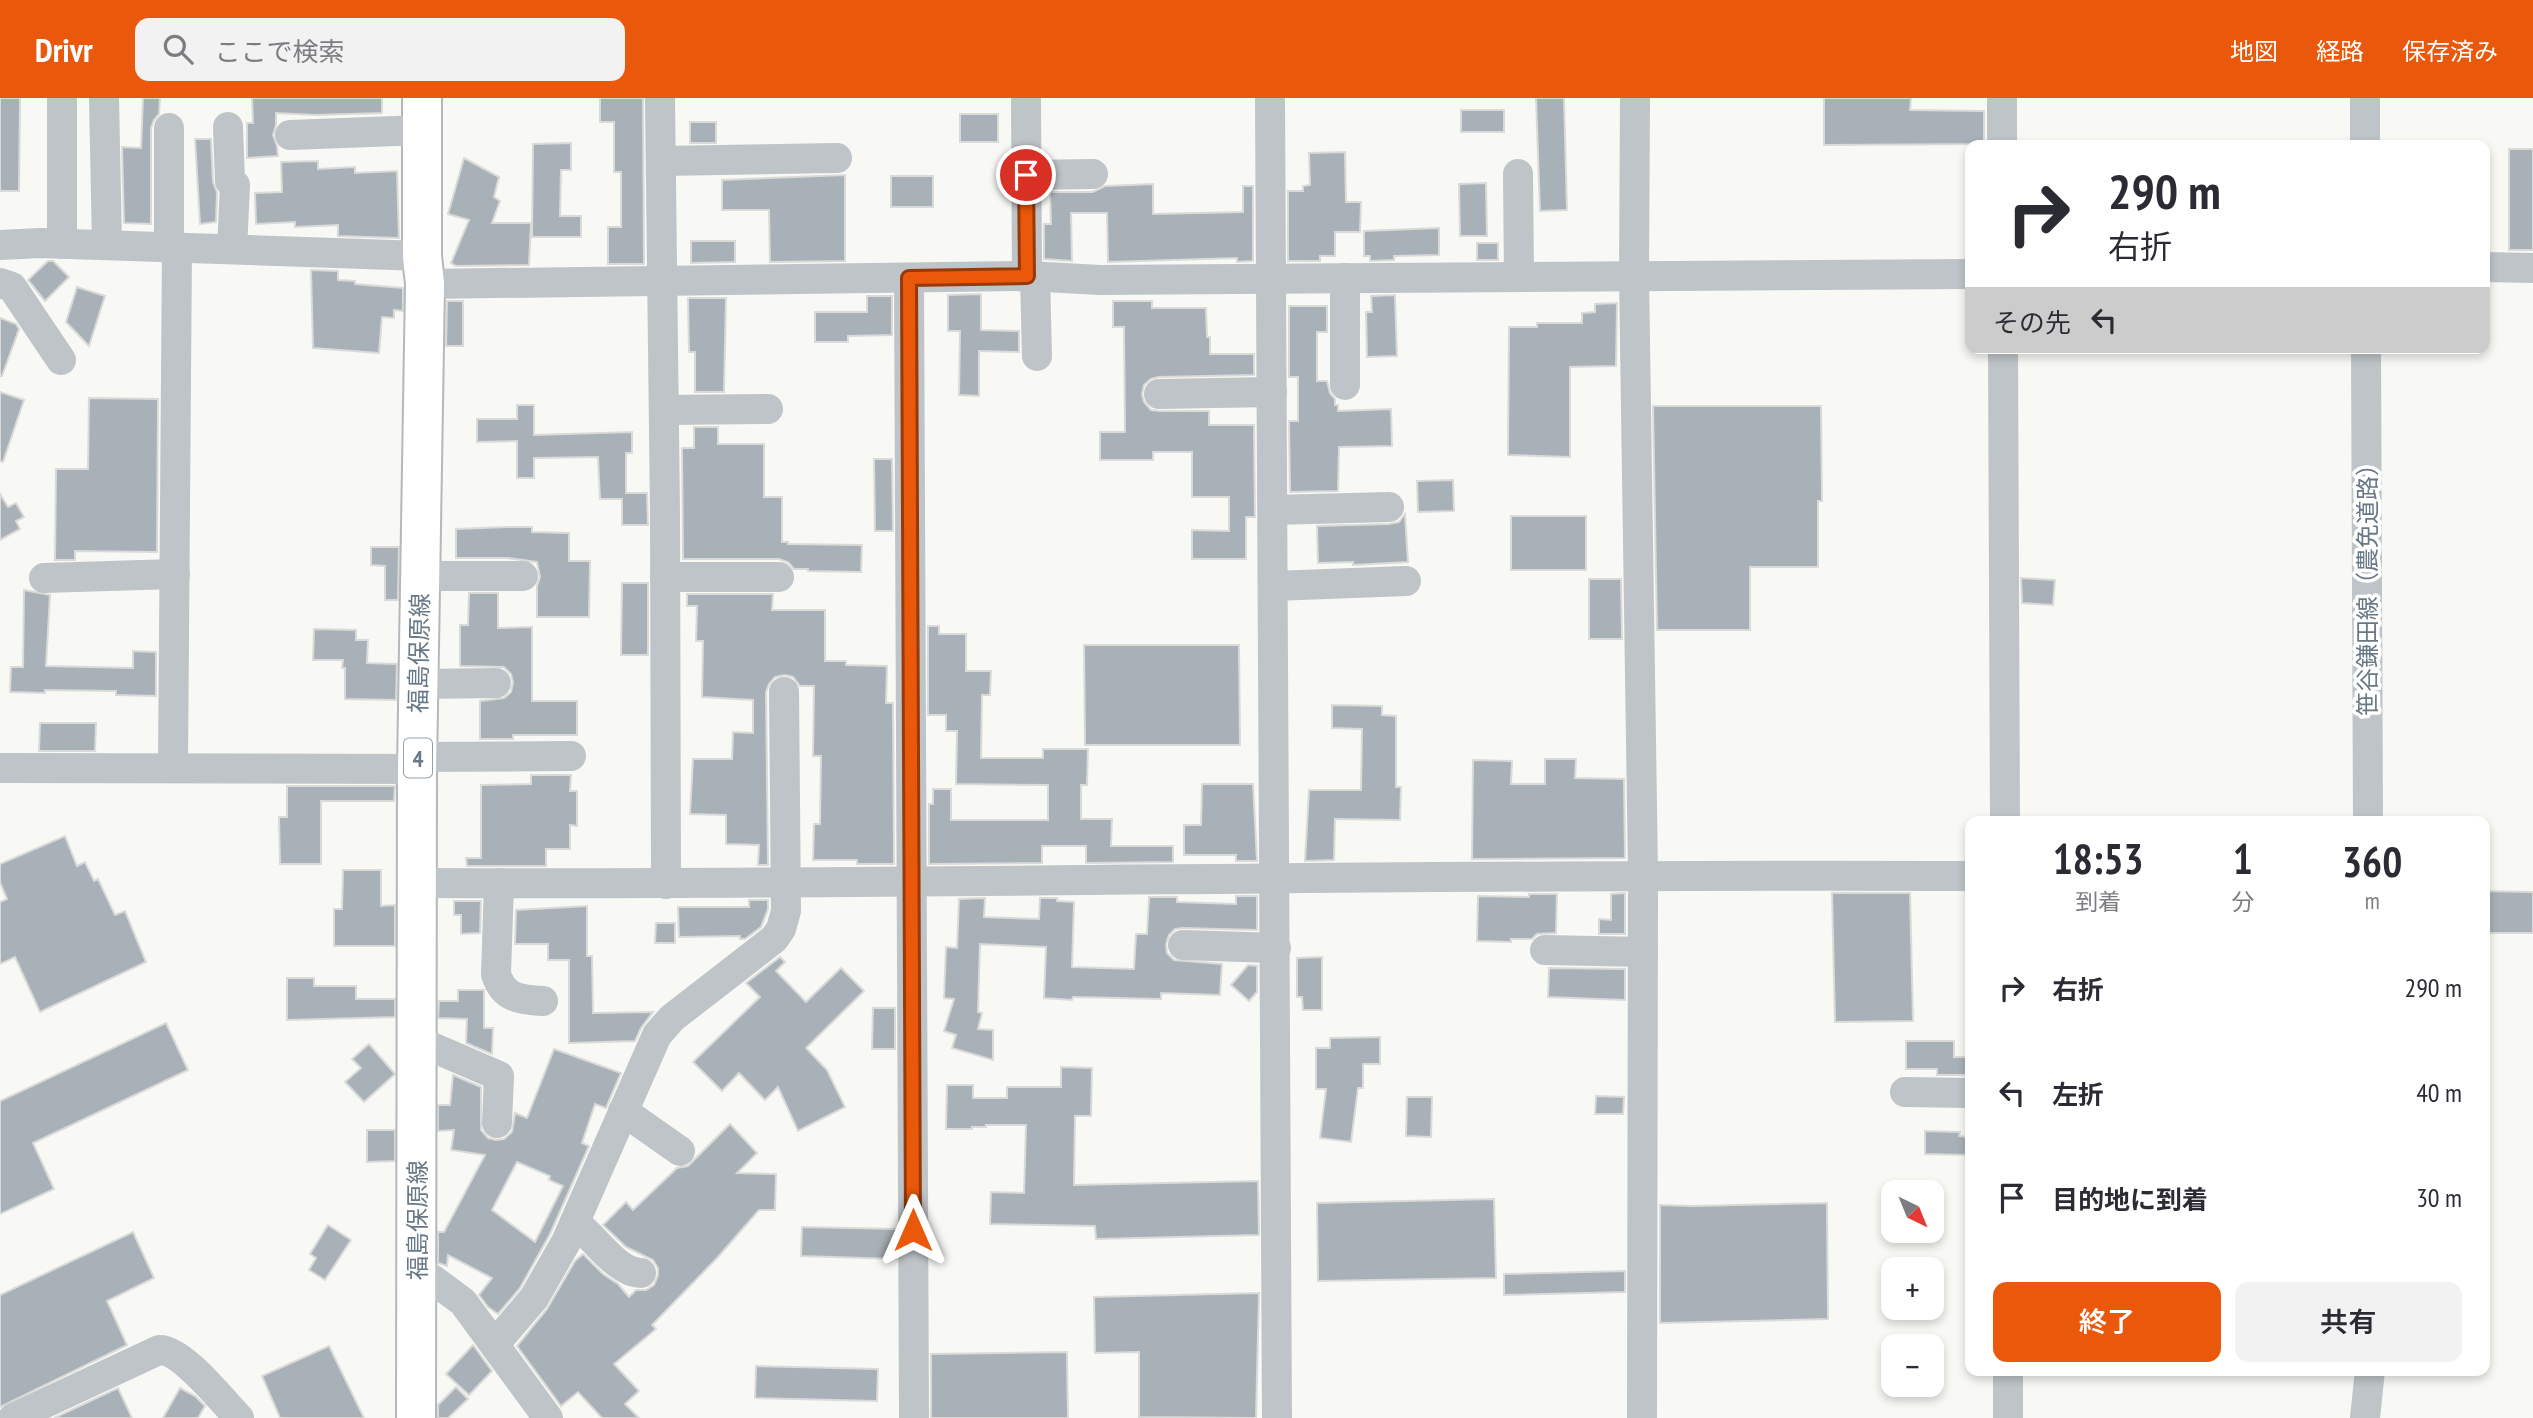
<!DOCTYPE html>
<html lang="ja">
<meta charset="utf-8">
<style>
body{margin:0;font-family:"PT Sans Narrow","Noto Sans JP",sans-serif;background:#f2f2f3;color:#2b2b33;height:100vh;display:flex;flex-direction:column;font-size:26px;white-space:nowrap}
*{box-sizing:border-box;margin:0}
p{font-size:23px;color:#7c7c81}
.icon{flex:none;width:38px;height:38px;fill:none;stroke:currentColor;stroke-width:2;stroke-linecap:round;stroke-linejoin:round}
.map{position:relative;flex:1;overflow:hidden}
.side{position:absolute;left:1965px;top:718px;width:525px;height:560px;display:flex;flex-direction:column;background:#fff;border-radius:14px;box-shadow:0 4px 10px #0003}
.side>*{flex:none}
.guide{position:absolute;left:1965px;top:42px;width:525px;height:214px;border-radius:14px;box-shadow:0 4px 10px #0003;background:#fff;color:#2b2b33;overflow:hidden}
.needle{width:46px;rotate:137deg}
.controls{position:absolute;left:1881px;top:1082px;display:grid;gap:14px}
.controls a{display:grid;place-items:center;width:63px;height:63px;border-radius:14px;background:#fff;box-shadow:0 4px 10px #0003;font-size:35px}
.pin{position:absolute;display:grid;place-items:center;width:60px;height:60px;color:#fff;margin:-30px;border:4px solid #fff;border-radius:50%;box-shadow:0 2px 7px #0007}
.me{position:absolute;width:77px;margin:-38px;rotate:0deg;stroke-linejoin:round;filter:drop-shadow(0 0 5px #0008)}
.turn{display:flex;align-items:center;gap:24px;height:147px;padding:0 28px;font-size:32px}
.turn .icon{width:91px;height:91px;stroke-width:2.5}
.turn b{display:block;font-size:49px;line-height:60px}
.then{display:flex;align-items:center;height:66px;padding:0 28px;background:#0003;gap:14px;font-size:26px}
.eta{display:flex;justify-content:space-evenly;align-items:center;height:119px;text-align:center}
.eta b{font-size:42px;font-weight:600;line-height:49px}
.primary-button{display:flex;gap:14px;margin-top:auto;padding:14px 28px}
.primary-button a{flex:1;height:80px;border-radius:14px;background:#ea580c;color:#fff;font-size:28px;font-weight:600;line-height:80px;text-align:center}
.primary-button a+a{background:#f2f2f3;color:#2b2b33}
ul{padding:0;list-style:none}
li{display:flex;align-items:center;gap:21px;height:105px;padding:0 28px}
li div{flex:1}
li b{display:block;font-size:26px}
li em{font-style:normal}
header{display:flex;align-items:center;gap:42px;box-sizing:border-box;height:98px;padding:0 35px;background:#ea580c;color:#fff}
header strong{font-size:33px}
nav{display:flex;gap:38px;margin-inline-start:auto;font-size:24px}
.search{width:490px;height:63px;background:#f2f2f3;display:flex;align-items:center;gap:18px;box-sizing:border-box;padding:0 24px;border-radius:14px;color:#7c7c81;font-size:26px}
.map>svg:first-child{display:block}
.building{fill:#a8b1b7;stroke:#dadad8;stroke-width:2;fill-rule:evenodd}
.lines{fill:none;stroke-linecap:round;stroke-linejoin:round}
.major-casing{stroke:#b3b8bc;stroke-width:42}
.minor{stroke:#bfc4c8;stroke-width:30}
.major{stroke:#fff;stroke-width:38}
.route-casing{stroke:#983908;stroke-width:18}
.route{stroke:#ea580c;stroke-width:12}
.labels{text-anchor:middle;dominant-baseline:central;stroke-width:7;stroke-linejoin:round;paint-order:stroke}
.shield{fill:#fff;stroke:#95a0aa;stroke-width:2}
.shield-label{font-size:23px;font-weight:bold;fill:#687886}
.street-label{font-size:24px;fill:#687886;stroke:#fff}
</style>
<header>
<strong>Drivr</strong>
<div class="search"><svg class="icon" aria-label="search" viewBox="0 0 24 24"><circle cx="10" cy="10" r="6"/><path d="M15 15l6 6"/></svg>ここで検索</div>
<nav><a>地図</a><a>経路</a><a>保存済み</a></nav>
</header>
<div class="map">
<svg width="2533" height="1320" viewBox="0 0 2533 1320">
<rect width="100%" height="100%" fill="#f8f8f5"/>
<!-- building -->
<g class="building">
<path d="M0 0H20L19 93H0Z"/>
<path d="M143 0H160L159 16 154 22 151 30V126L124 125 122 49 141 50Z"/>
<path d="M252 0H382V15L316 17 276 15V27L273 37 277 48 278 58 247 60V25H253Z"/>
<path d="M600 0H643L644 166H608V129H621V74H614V24H600Z"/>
<path d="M1536 0H1564L1567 112 1540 113Z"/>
<path d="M1824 0H1911L1910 12 1984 13V46L1824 47Z"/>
<rect x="1461" y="12" width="43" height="22"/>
<rect x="960" y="16" width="38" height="28"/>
<rect x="690" y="24" width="26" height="21"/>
<path d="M195 41H211L213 84 217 94 216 124 200 126Z"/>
<path d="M571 45V72H561L560 118H581V139H532L533 46Z"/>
<rect x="2509" y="51" width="24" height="101"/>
<path d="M1345 54 1346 104H1361L1360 134H1335V158H1320V163H1288V93H1303V88L1310 87 1309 55Z"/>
<path d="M464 60 499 79 494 99 500 103 492 125H531L529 167 456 168 451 165 469 122 448 116Z"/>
<path d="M318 63V71L355 69V75L397 73 399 140 338 138V127L295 129V124L256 126 255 95 282 94 281 64Z"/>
<path d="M845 77V163L770 164 769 112H722V82Z"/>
<rect x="891" y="78" width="42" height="31"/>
<path d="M1486 85 1487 138H1460L1459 86Z"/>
<path d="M1153 86V116L1243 114V88H1253V163L1237 164V160L1108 164 1107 115H1071L1072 163 1044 161V126H1051L1050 94H1093L1105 88Z"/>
<path d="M1439 130V157L1394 158V162L1370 163V158H1364V133Z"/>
<path d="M691 143H735V164L691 165Z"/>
<rect x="1477" y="145" width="21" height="17"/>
<path d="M48 163H53L69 179 45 203 28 182Z"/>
<path d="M311 172 338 173V182L355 183V186L403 190V213L394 212V220L382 219 379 255 313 250Z"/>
<path d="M77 189 105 198 89 248 66 224Z"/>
<path d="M981 196V232L1019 233V254L979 253V298L959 297 960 233H948V197Z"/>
<path d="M1395 197 1397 258 1367 259 1366 214H1372L1371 198Z"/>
<path d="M867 198H892V237L848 238V244H815V214H867Z"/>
<path d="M688 200H726L724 294H695V254H689Z"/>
<path d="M447 203H463V248H446Z"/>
<path d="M1113 203H1152V210H1206L1207 239H1210V256H1254V277L1158 279 1151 281 1144 287 1142 296 1144 304 1151 312 1159 313H1209V327H1254L1255 419H1246V461H1192V432L1229 433V399H1192V354H1153V362H1100V334H1125L1124 229H1113Z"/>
<path d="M1617 205 1616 268 1570 269V359L1508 357 1509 229H1537V225H1582V215L1595 214V206Z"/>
<path d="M1289 208H1327V234H1317V283H1327L1330 295 1335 301V307H1338V313L1391 311 1392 348 1339 349 1338 393 1290 394 1289 323H1298V279H1289Z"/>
<path d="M0 220 16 226 19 231 2 278H0Z"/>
<path d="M0 294 24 302 3 364 0 363Z"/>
<path d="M89 300 158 301 157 454 75 453V462H55L56 371H88Z"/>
<path d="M517 307H534V337L632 334V355H626V395H647L648 427H622V401H600L598 359 534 360V380H517V343L477 344V321H517Z"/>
<path d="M1653 308H1821L1822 403H1818V469H1750V532H1657Z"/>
<path d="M694 329H718V346H764V399H782V444H788V446L862 447 861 474 808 473V471H794L788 464 779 461H683L682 350H694Z"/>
<path d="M874 361H892L893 433H875Z"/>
<path d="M1453 382 1454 413 1418 414 1417 383Z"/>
<path d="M0 396 8 409 16 405 24 419 16 423 20 431 0 442Z"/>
<path d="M1405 416 1408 464 1353 467V464L1318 465 1317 428 1389 426 1399 424Z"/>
<rect x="1511" y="418" width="75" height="54"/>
<path d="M507 429H532V434L569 435V463H590L589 519H537V488L540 479 537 464 507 460H456V431Z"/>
<path d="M371 449H399L398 502H385V468L371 467Z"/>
<path d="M2021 480 2055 482 2053 507 2022 505Z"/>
<path d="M1589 481H1621L1622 541H1589Z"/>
<path d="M622 485H648V557H621Z"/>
<path d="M24 492 50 497 46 568 133 570V553L156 554V598L116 597V593L45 592V595L10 594 11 569H23Z"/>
<path d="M469 495H498V530L532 529V603H577V637H513V641H480V603L504 600 511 594 513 584 511 576 504 569 460 568V527H468Z"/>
<path d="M687 496H773L772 512H825V563H846V567L887 568 886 605H893L894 766H857V762H813L814 726H820L821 658H813L814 588H800L793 579 785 577 775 579 769 586 766 594 768 767H758L759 747 726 746V717L690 716 693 661H732L733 634 753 635V602L702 599 703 543H696L697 508H687Z"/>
<path d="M928 528H939V536H966V573H991L990 597H982L981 660H1043V651H1088L1087 687H1081V721H1112L1111 748H1173V764L1086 765V748H1042V765L929 766V706H933V691H951V722H1048V687L956 686 957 633H946V617H928Z"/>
<path d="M314 531 356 532V542H368L367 565 397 566 396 602 345 601V570H342L343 562H313Z"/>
<path d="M1084 547H1239L1240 647H1085Z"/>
<path d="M1332 607 1382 608V617L1396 618V689H1401L1400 722 1335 721 1334 762 1305 763 1309 692H1361L1362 631 1332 630Z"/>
<path d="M40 625H96L95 653H39Z"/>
<path d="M1545 661H1576L1575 680 1624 681 1625 760 1472 761 1473 662 1512 663 1511 686H1545Z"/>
<path d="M531 677H571L570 693H577V728L570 727V751H546V768H467L466 760H481V687L531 686Z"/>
<path d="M1202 686H1253L1257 763H1236V757H1184V727H1201Z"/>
<path d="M287 688H395L394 703H321V766H280L279 719H287Z"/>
<path d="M65 738 77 768 85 764 94 783 98 781 115 817 125 813 146 864 40 914 15 859 0 866V804L7 801 0 784V766Z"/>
<path d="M343 772H381V808L395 807V848H334V811H342Z"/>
<path d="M2485 793 2533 794V835H2485Z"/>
<path d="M1625 795V836H1599V821L1611 822V796Z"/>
<path d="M1832 795H1910L1913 923 1835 924Z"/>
<path d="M1529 796H1557L1556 835 1537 836 1532 841H1511V844L1477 843 1478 798 1529 799Z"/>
<path d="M1236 798H1257V832L1183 830 1175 831 1169 837 1166 846 1167 855 1174 862 1222 866 1220 897 1161 895V901L1073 899 1072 902 1044 900 1046 849 980 846 978 914 982 915 978 931 993 932V962L952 950 956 937 944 933 954 901 944 900 946 849 957 850 959 801 985 800 984 819 1039 821 1040 800H1057V803L1074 804 1072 869 1134 871 1136 836H1147L1149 799H1177V804L1236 806Z"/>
<path d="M749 802H768V811L761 829 745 841H740V838L679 839 678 809H749Z"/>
<path d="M454 803H481L480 835 461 836V817H454Z"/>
<path d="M587 808V858H592L593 915 653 914 641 930 635 943 569 945V862H548V846H515L516 812Z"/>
<path d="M656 825H675V845H655Z"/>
<path d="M780 859 785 864 776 873 806 904 841 870 864 893 806 950 827 972 845 1009 798 1033 778 989 765 1002 739 975 722 993 693 964 760 899 746 885Z"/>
<path d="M1322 859V912H1303L1302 899H1297V860Z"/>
<path d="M1248 867 1257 868V894L1249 903 1231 887Z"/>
<path d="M1549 870 1625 871V902L1548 899Z"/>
<path d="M287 880H314V888H356V901H395V919L287 922Z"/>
<path d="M458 892H484V930H493L492 956 466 945 467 921 438 920 439 903H458Z"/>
<path d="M873 910H895V951H872Z"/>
<path d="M166 925 188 972 33 1045 54 1091 0 1116V1003Z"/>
<path d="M1380 939V966H1363V990H1358L1351 1044 1320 1040 1326 991H1316V950H1330V940Z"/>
<path d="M1906 943H1954V959H1970V977H1937V971H1906Z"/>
<path d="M369 946 395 976 364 1004 345 984 361 970 352 961Z"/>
<path d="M554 951 621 975 606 1010 595 1006 582 1045 589 1048 550 1136 520 1190 498 1216 488 1209 479 1197 492 1180 448 1157 447 1168 438 1165V1134H444L485 1057 451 1052 454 1032 438 1033V1007H450L453 977 481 989V1032L488 1040 496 1042 504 1041 512 1034 515 1015 527 1020ZM517 1064 550 1078 549 1082 563 1088 535 1144 492 1112Z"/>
<path d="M1061 969 1092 970 1091 1018H1075L1074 1087 1258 1083 1259 1137 1096 1141 1095 1128 990 1126 991 1094 1024 1095 1026 1027H986V1029H972V1031H946L947 987H973V1000H1007V989H1061Z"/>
<path d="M1596 998 1624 999 1623 1016H1595Z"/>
<path d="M1407 999H1432L1431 1039 1406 1038Z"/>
<path d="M730 1026 757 1055 737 1075 776 1076 775 1112H759L717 1160 652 1227 656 1231 614 1266 639 1293 625 1306 639 1320H602L578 1294 561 1308 517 1248 547 1211 575 1163 583 1156 603 1176 618 1186 629 1199 636 1192H646L654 1187 658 1177V1170L653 1162 626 1149 603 1127 626 1104 633 1112 677 1070 688 1068Z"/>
<path d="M367 1032H395V1063L367 1064Z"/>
<path d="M1925 1033 1960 1034 1959 1038 1967 1039 1966 1057 1925 1056Z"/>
<path d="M1494 1101 1496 1180 1318 1183 1317 1105Z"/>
<path d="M1827 1105 1828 1221 1660 1225V1107L1693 1108Z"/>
<path d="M328 1127 351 1142 325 1182 309 1172 316 1160 310 1156Z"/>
<path d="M802 1129 896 1131V1161L801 1158Z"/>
<path d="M133 1134 154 1180 107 1203 127 1247 0 1309V1197Z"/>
<path d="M1625 1173V1194L1504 1197V1176Z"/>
<path d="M1259 1195 1256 1320 1139 1319V1254L1095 1255 1094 1199Z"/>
<path d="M473 1247 492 1273 469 1297 446 1276Z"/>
<path d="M329 1248 364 1320H280L262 1278Z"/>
<path d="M1067 1254 1068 1320H931V1256Z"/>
<path d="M756 1268 878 1271 877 1303 755 1300Z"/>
<path d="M456 1289 468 1301 448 1320H438V1307Z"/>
<path d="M118 1290 132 1320H54Z"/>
<path d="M180 1290 195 1298 205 1308 198 1320H163Z"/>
</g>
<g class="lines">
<!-- major casing -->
<g class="major-casing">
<path id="major" d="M416 1320 417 671 425 186 422 158V0"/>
</g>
<!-- minor -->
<g class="minor">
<path d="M104 0 107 147"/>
<path d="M660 0 665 415 666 786"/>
<path d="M1026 0 1027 178"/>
<path d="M1270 0 1277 1320"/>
<path d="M1635 0 1634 177 1643 776 1642 1320"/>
<path d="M2002 0V47"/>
<path d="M2365 0V47"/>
<path d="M228 29 230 83 235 87 232 151"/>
<path d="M290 37 422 32"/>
<path d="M661 63 837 60"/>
<path d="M1518 76 1519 178"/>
<path d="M1026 77 1093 76"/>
<path d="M62 146V0"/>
<path d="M0 147 40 145 422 158"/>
<path d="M169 149V30"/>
<path d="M2485 169 2533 170"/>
<path d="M1035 178 1037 258"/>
<path d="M909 180 914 1320"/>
<path d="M1345 180V287"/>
<path d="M0 185 12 189 61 262"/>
<path d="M425 186 1027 178 1100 182 1970 176"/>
<path d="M2003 250 2005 723"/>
<path d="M2366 250 2368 723"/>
<path d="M1159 296 1272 294"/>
<path d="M664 312 768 311"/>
<path d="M1273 412 1389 409"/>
<path d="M420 478H523"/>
<path d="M665 479H779"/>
<path d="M44 480 175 476"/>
<path d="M1274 488 1406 483"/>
<path d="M419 586 496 585"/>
<path d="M418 659 571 658"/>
<path d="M173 669 177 150"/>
<path d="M0 670 417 671"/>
<path d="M419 785C936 787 1453 775 1970 778"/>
<path d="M499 785 496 876C503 900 520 902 543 903"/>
<path d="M1183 847 1276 850"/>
<path d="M1545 852 1643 854"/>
<path d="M418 943 499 978 497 1025"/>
<path d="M1905 994 1970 995"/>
<path d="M623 1013 680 1053"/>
<path d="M575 1124C594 1139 617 1175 641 1175"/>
<path d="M417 1179 432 1181 463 1204 548 1320"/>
<path d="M495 1246 534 1200 566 1144 657 937 672 920 774 841 781 831 786 813 784 594"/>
<path d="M2008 1272V1320"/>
<path d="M13 1320 159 1252C182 1251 222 1303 239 1320"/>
<path d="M2365 1320 2370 1272"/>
</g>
<!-- major -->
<use href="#major" class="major"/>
</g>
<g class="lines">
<!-- route casing -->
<g class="route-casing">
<path id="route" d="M913 1132 909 180 1027 178 1026 77"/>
</g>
<!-- route -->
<use href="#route" class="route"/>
</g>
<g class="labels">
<!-- shield labels -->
<rect class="shield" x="404" y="640.5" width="28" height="39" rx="5"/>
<g class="shield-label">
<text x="418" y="660">4</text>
</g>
<!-- street labels -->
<g class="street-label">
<text transform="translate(2367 486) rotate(-90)">笹谷鎌田線（農免道路）</text>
<text transform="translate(419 555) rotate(-89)">福島保原線</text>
<text transform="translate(417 1122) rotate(-90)">福島保原線</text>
</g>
</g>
</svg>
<div class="controls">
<a><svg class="needle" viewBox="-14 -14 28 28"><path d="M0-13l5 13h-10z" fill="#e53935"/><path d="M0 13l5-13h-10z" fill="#7c7c81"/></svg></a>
<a>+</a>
<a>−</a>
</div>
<div class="pin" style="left:1026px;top:77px;background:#d93025"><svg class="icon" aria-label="arrive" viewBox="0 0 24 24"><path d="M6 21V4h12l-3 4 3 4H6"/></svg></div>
<svg class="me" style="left:913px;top:1132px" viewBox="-20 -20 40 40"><path d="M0-17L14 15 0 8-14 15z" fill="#ea580c" stroke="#fff" stroke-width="4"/></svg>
<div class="guide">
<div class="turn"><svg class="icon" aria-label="right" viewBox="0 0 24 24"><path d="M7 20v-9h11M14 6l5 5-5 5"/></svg><div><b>290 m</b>右折</div></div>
<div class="then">その先<svg class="icon" aria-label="left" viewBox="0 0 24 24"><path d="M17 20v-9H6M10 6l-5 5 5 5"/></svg></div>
</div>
<section class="side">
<div class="eta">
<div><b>18:53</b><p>到着</p></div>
<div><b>1</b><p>分</p></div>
<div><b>360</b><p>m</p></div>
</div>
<ul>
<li><svg class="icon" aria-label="right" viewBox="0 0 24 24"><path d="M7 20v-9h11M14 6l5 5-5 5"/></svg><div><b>右折</b></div><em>290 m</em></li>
<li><svg class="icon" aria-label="left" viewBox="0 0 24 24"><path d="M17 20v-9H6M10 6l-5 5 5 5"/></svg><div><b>左折</b></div><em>40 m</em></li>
<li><svg class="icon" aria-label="arrive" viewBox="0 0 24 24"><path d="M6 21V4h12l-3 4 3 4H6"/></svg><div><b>目的地に到着</b></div><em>30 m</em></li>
</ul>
<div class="primary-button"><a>終了</a><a>共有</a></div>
</section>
</div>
